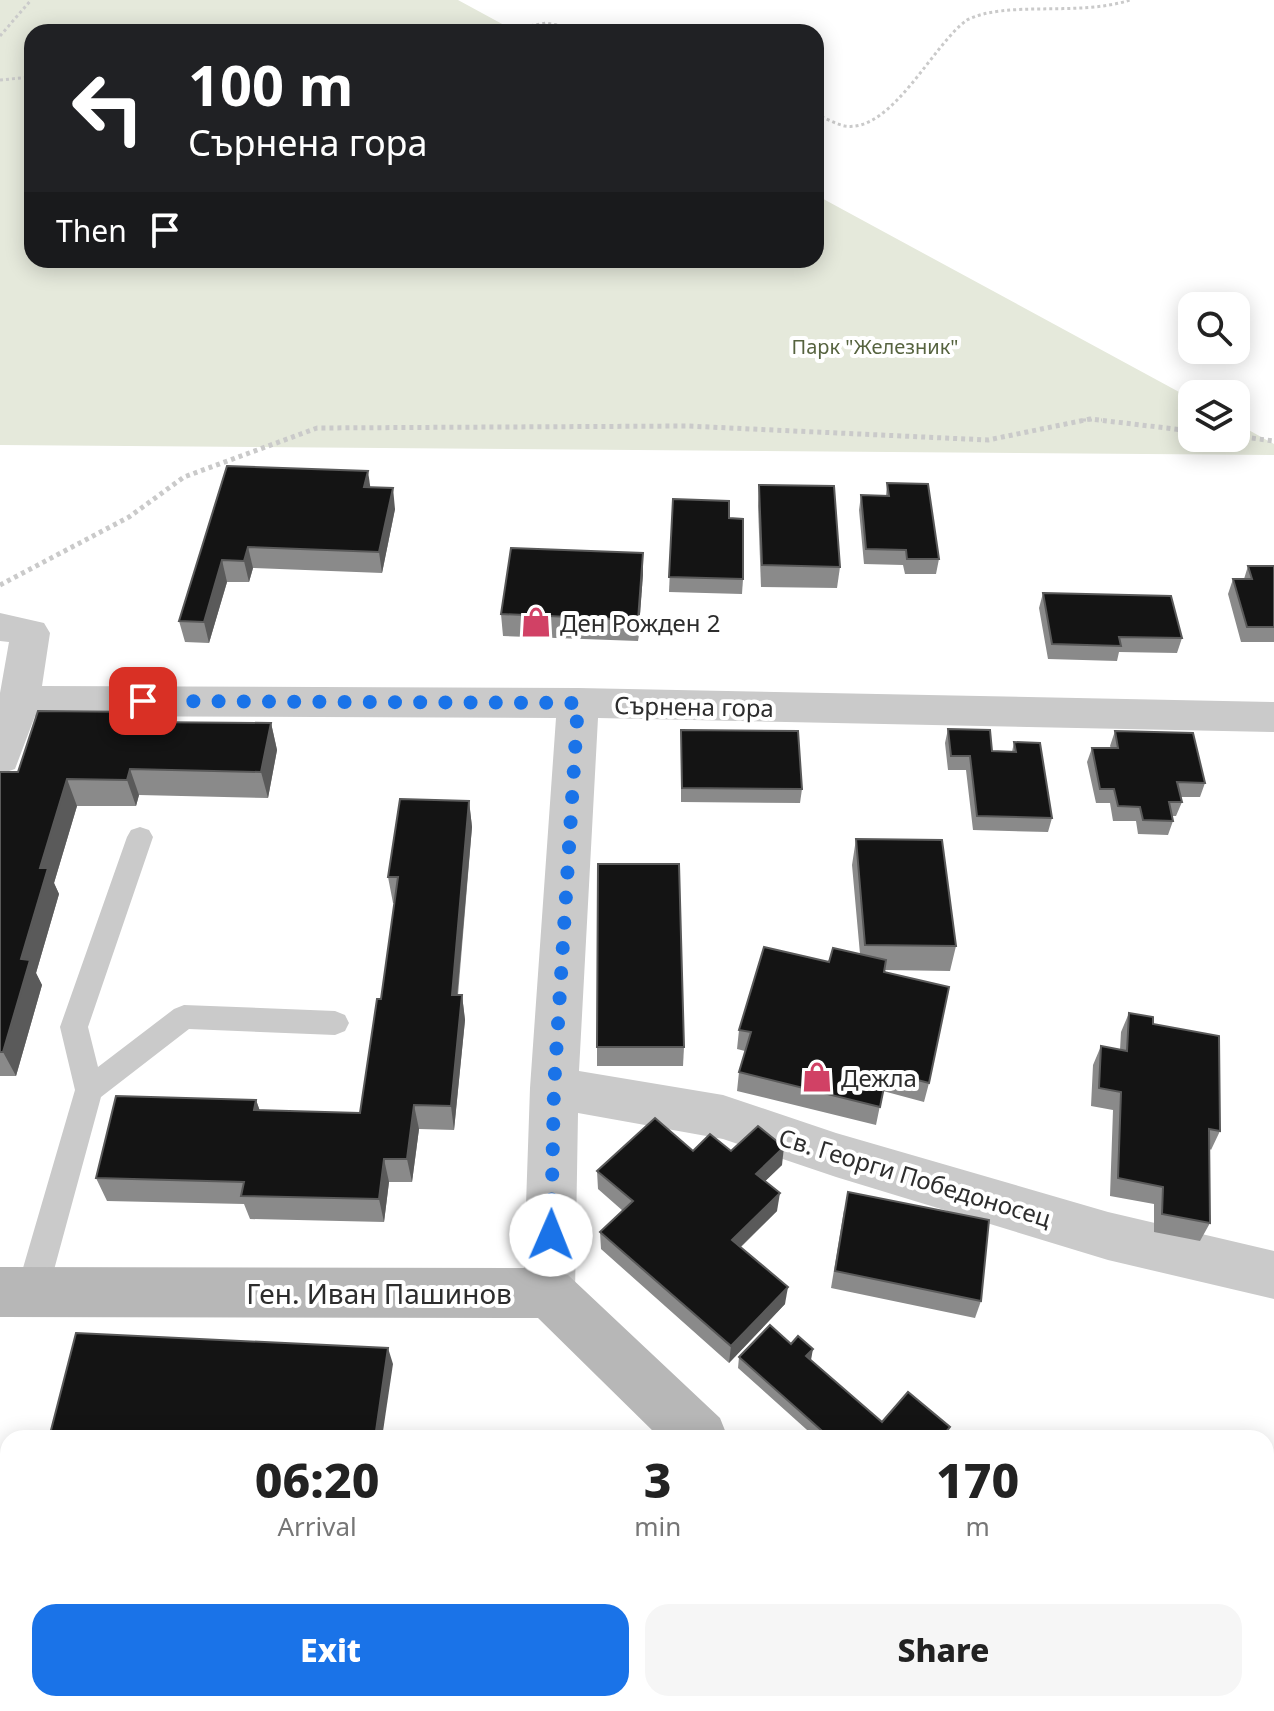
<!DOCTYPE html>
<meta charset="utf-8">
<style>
body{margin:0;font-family:"Noto Sans",sans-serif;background:#f6f6f6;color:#222;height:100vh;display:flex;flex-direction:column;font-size:30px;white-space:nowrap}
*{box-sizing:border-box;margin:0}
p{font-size:26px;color:#767676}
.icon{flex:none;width:44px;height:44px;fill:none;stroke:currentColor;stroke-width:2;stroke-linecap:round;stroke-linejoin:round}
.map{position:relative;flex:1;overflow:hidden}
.drawer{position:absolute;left:0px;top:1430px;width:1274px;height:282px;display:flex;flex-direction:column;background:#fff;border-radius:24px 24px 0 0;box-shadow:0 4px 20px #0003}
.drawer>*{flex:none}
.top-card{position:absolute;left:24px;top:24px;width:800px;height:244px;border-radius:24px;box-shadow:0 4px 20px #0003;background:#202124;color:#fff;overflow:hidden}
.fabs{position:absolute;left:1178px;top:292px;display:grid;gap:16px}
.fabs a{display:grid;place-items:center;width:72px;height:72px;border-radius:16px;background:#fff;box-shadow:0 4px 20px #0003;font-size:40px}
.pin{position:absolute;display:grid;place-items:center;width:68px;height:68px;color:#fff;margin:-34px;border-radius:16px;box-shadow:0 4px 12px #0006}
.me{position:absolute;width:88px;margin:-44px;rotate:1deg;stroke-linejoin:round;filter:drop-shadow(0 0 6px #0008)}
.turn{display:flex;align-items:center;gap:28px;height:168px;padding:0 32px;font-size:36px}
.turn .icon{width:104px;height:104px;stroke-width:2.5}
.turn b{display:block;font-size:56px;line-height:68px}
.then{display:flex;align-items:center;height:76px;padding:0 32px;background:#0003;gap:16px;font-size:30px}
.eta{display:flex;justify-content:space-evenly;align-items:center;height:136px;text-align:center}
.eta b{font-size:48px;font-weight:800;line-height:56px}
.button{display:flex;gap:16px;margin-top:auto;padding:16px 32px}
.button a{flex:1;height:92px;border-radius:24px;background:#1a73e8;color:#fff;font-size:32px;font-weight:800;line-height:92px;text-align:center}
.button a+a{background:#f6f6f6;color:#222}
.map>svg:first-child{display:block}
.green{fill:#e5e9db}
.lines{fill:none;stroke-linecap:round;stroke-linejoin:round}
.path-far1{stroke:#cacaca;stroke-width:3;stroke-dasharray:3 3;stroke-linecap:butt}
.path{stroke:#cacaca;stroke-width:5;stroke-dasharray:4 4;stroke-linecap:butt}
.lane{fill:#cacaca;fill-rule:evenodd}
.street{fill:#cacaca;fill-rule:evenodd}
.secondary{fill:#b7b7b7;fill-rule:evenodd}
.wall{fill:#8a8a8a}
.shaded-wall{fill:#5a5a5a}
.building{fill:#141414;stroke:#5a5a5a;stroke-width:2}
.route{stroke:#1a73e8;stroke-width:14;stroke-dasharray:0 25.2}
.labels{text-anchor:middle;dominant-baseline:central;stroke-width:8;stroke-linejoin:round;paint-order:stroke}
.far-park-label{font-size:20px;fill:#56633f;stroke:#fff}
.poi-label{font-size:24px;fill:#2d2d2d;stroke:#fff;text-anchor:start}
.street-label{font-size:24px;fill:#2d2d2d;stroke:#fff}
.near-street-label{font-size:28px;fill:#2d2d2d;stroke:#fff}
</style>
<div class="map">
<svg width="1274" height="1711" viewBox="0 0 1274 1711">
<rect width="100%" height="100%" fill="#fff"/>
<!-- green -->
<path class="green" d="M0 0H458L517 32H32V260H816V195L1192 399V438H1236V423L1274 444V455L0 445Z"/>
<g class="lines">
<!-- path-far1 -->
<g class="path-far1">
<path d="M495 32 546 23 597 32"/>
<path d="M0 36 31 0"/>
<path d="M0 80 32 77"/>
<path d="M816 114C825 118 835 124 845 126 892 133 933 44 967 20 1006 0 1079 17 1130 0"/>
<path d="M1083 420H1102"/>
</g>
<!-- path -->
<g class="path">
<path d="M1236 436 1274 441"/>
<path d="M0 585 129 517 184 477 317 428 687 426 988 440 1090 419 1192 431"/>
</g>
<!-- lane -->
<path class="lane" d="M140 827 149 830 153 837 88 1027 98 1067 174 1009 184 1005 335 1011 345 1015 349 1023 345 1031 335 1035 189 1029 101 1097 48 1292 43 1302 32 1307 21 1302 16 1292 75 1090 60 1027 127 837 131 830Z"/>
<!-- street -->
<g class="street">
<path d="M0 613 44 623 50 633 42 686 578 688 1274 702V732L598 718 579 1071 723 1095 836 1133 1108 1212 1274 1251V1299L1108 1260 836 1177 723 1139 578 1113 575 1293 568 1311 549 1318 530 1311 523 1293 530 1088 556 718 35 716 15 769 0 774V693L9 642 0 641Z"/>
<path d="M823 1704H888L885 1711H820Z"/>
</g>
<!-- secondary -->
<g class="secondary">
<path d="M0 1267 549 1268 568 1275 720 1418 728 1438H660L538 1318 0 1317Z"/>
<path d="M945 1704H1012L1015 1711H948Z"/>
</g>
</g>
<!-- wall -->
<g class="wall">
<path d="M227 466 370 487 395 509 382 573 253 568 249 582H227L209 643 185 642 179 621Z"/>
<path d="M887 483 939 559 936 574H905L903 565 864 564 859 510 861 495 886 496Z"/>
<path d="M759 485 840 567 837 588 761 587 758 506Z"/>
<path d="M673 499 729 518 743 579 742 594 669 592Z"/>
<path d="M1274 565V642H1241L1228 594 1233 579H1244L1248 566H1274Z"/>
<path d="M643 574 638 641 503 636 501 614Z"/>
<path d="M1043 593 1182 638 1177 653 1119 652 1117 661 1048 659 1039 608Z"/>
<path d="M144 712 147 722 271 723 277 750 268 798 139 795 136 806H77L54 883 59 894 36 973 42 985 16 1076H0V772H18Z"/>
<path d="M948 729 992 751 1012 752 1014 742 1052 818 1048 832 973 830 966 770H948L945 743Z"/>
<path d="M681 730 802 789 800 803 681 802Z"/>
<path d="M1115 731 1205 783 1200 797H1181L1182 802 1176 816H1172L1173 821 1168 835 1138 834 1136 821H1113L1110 803H1096L1087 762 1092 748H1111L1110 746Z"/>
<path d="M469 801 472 827 458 995H462L465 1020 454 1130 419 1129 412 1182H389L384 1222 250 1219 244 1204 107 1201 96 1178 256 1100 260 1111 360 1113 381 999 395 903H393L388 877Z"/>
<path d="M856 839 956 946 950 971 885 970 929 1083 924 1102 883 1091 876 1125 737 1091 739 1072 745 1051 737 1049 739 1030 829 962 860 954 852 865Z"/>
<path d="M1129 1013 1153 1024 1220 1131 1211 1150 1210 1149V1223L1200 1241 1154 1232V1204L1110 1196 1113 1110 1091 1106 1093 1065 1101 1046 1120 1050 1121 1032Z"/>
<path d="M597 1047H684L683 1066H597Z"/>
<path d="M693 1151H731L782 1165 765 1181 777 1211 741 1247 785 1304 729 1363 601 1249 600 1232 623 1211 598 1189 597 1171Z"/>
<path d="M844 1210 981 1301 975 1318 831 1288Z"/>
<path d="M739 1357 811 1360 882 1422 950 1427 946 1438H816L738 1368Z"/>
<path d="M544 1704H641L635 1711H551Z"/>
</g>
<!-- shaded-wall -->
<g class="shaded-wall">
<path d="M368 471 371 492 364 487Z"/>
<path d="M393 488 395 509 382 573 379 552Z"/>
<path d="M248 547 253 568 249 582 244 561Z"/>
<path d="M643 553V574L638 641V620Z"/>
<path d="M222 560 227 582 209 643 204 622Z"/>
<path d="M271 723 277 750 268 798 261 772Z"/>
<path d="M130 769 139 795 136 806 127 780Z"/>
<path d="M67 779 77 806 54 883 59 894 36 973 42 985 16 1076 3 1052 40 868Z"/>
<path d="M469 801 472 827 455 1020 452 995Z"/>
<path d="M462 995 465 1020 454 1130 451 1106Z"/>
<path d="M256 1100 264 1123 254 1110Z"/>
<path d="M414 1105 419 1129 412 1182 407 1159Z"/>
<path d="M784 1147 782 1165 754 1192 756 1174Z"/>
<path d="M384 1159 389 1182 384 1222 379 1199Z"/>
<path d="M780 1193 777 1211 730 1257 732 1240Z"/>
<path d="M788 1287 785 1304 729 1363 731 1346Z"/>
<path d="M388 1348 393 1364 382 1438H375Z"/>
<path d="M813 1349 811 1360 806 1356Z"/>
<path d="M635 1704H641L635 1711H629Z"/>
</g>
<!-- building -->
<g class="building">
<path d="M227 466 368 471 364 487 393 488 379 552 248 547 244 561 222 560 204 622 179 621Z"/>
<path d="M887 483 928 484 939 559H907L906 550 866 549 861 495 889 496Z"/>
<path d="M759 485 834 486 840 567 762 565Z"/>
<path d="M673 499 729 501V518L743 519V579L669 577Z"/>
<path d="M511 548 643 553 638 620 501 614Z"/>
<path d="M1248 566H1274V627H1247L1233 579H1252Z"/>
<path d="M1043 593 1171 596 1182 638 1119 637 1121 646 1052 644Z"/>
<path d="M38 711 144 712 142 722 271 723 261 772 130 769 127 780 67 779 40 868H48L21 959 30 960 3 1052H0V772H18Z"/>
<path d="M948 729 990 730 992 751 1016 752 1014 742 1040 743 1052 818 977 816 970 756H951Z"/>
<path d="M681 730 798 731 802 789 682 788Z"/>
<path d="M1115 731 1193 733 1205 783 1177 782 1182 802H1169L1173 821 1143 820 1140 807 1118 806 1114 789H1100L1092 748H1118Z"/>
<path d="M400 799 469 801 452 995H462L451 1106 414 1105 407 1159H384L379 1199 241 1196 244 1182 96 1178 116 1096 256 1100 254 1110 360 1113 377 999H381L398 877H388Z"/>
<path d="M856 839 942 840 956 946 865 945Z"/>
<path d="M598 864H679L684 1047H597Z"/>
<path d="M764 947 829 962 833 948 886 960 884 972 949 987 929 1083 887 1072 880 1107 739 1072 751 1032 739 1030Z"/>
<path d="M1129 1013 1153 1017V1024L1219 1036 1220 1131 1209 1129 1210 1223 1162 1214 1163 1187 1118 1178 1121 1092 1099 1088 1101 1046 1127 1051Z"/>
<path d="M655 1118 693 1151 710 1134 731 1151 758 1126 784 1147 756 1174 780 1193 732 1240 788 1287 731 1346 600 1232 633 1201 597 1171Z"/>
<path d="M848 1192 989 1220 981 1301 835 1271Z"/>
<path d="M770 1325 791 1344 798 1336 813 1349 806 1356 882 1422 908 1392 950 1427 941 1438H830L739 1357Z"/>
<path d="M76 1333 388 1348 375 1438H49Z"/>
<path d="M550 1704H635L629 1711H558Z"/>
</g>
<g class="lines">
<!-- route -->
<path class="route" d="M143 701 578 703 554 1088 551 1235"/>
</g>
<!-- icons -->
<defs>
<g id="shop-bare" transform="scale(2.4)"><path d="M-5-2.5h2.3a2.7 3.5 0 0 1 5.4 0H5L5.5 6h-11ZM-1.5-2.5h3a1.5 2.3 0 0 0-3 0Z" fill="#d14165" stroke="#fff" stroke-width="2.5" paint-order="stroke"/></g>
</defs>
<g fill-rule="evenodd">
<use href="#shop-bare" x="536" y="622"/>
<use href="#shop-bare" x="817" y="1077"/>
</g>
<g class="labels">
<!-- far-park labels -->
<g class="far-park-label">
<text x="875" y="346">Парк "Железник"</text>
</g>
<!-- poi labels -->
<g class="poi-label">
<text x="560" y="622">Ден Рожден 2</text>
<text x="841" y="1077">Дежла</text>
</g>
<!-- street labels -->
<g class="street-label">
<text transform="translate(694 706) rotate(1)">Сърнена гора</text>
<text transform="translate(915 1177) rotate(17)">Св. Георги Победоносец</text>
</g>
<!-- near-street labels -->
<g class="near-street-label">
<text x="379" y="1293">Ген. Иван Пашинов</text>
</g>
</g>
</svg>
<div class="fabs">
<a><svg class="icon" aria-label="search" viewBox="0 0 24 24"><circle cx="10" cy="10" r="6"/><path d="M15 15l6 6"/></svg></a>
<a><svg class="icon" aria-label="layers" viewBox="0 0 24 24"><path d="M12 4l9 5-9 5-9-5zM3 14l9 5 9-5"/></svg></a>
</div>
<div class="pin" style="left:143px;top:701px;background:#d93025"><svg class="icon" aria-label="arrive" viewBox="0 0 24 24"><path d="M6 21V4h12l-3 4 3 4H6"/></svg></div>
<svg class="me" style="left:551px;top:1235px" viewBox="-20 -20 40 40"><circle r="19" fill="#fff"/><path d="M0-13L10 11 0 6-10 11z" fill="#1a73e8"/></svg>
<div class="top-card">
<div class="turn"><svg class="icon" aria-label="left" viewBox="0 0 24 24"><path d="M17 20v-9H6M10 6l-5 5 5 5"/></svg><div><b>100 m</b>Сърнена гора</div></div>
<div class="then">Then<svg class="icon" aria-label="arrive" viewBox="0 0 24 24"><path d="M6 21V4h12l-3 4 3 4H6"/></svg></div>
</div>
<section class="drawer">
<div class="eta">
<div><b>06:20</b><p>Arrival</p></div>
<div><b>3</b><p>min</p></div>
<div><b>170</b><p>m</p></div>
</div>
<div class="button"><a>Exit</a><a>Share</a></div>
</section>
</div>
